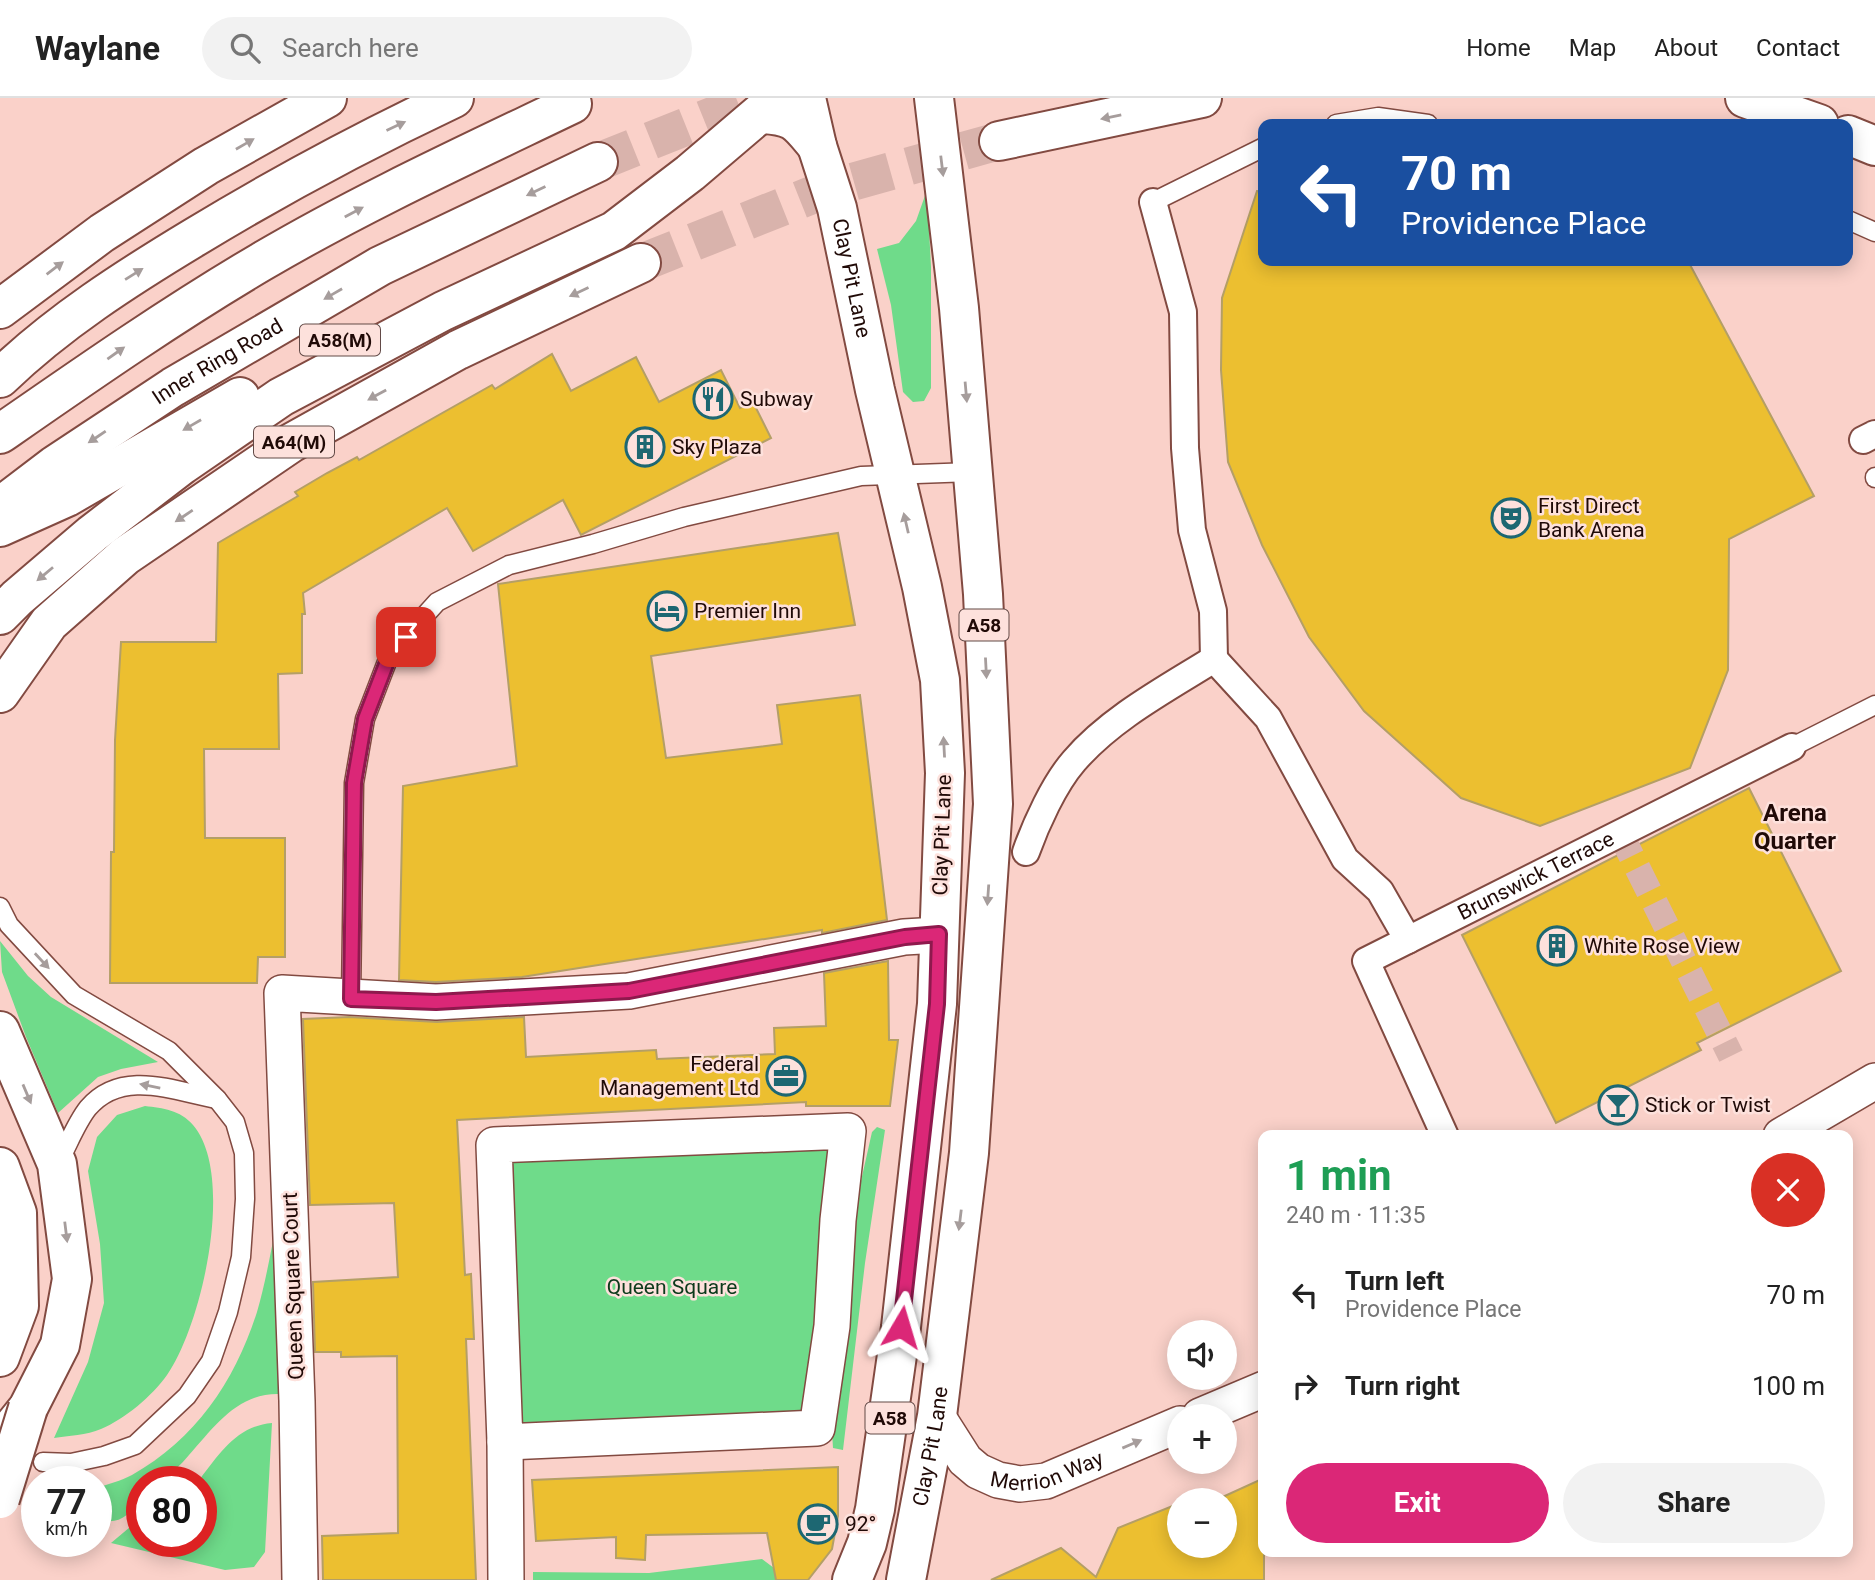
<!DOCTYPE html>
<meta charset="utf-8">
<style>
body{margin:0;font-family:Roboto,sans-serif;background:#f2f2f2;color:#222;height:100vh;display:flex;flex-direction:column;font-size:26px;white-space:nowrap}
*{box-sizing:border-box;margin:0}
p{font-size:23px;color:#767676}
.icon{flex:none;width:38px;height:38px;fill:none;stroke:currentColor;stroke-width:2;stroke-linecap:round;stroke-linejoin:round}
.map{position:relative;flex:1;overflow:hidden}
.drawer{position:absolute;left:1258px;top:1032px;width:595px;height:427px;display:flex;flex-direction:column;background:#fff;border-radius:14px;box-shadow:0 4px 18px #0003}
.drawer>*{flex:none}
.guide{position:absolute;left:1258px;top:21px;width:595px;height:147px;border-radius:14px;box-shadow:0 4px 18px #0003;background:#1a4fa0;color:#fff;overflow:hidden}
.tools{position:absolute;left:1167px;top:1222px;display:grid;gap:14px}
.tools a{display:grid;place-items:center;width:70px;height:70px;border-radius:50%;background:#fff;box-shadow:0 4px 18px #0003;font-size:35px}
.speed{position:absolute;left:21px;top:1368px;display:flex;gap:14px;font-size:35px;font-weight:700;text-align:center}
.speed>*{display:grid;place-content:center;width:91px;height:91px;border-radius:50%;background:#fff;box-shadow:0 4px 18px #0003;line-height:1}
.speed small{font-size:18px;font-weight:400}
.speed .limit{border:10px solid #d22;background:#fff;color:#111}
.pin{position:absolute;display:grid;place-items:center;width:60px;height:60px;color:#fff;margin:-30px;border-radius:14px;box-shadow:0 4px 10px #0006}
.me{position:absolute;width:77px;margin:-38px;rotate:7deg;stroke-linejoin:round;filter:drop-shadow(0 0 5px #0008)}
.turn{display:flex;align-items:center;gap:24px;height:147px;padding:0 28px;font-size:32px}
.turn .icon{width:91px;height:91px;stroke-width:2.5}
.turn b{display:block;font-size:49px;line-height:60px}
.round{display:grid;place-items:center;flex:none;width:74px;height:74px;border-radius:37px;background:#f2f2f2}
.head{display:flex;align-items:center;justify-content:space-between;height:119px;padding:0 28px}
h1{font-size:42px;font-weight:700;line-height:52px;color:#1e9e55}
.button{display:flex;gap:14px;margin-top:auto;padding:14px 28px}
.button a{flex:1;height:80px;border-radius:42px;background:#db2777;color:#fff;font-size:28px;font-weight:700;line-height:80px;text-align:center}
.button a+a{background:#f2f2f2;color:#222}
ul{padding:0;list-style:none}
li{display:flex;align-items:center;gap:21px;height:91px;padding:0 28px}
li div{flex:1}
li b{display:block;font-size:26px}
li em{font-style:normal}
header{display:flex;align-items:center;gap:42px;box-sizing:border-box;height:98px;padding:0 35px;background:#fff;border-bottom:2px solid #e0e0e0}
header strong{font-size:33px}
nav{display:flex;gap:38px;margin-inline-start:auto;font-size:24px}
.search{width:490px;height:63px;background:#f2f2f2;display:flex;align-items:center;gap:18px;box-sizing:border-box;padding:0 24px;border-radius:38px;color:#767676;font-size:26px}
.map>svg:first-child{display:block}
.green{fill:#6fdb8a}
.building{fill:#ecbf30;stroke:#b49f66;stroke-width:2}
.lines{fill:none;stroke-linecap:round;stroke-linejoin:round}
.pedestrian-tunnel{stroke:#d9b3ac;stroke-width:26;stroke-dasharray:26 13;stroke-linecap:butt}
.motorway-tunnel{stroke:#d9b3ac;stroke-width:38;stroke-dasharray:38 19;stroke-linecap:butt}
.service-casing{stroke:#824a41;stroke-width:21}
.pedestrian-casing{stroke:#824a41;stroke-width:30}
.minor-casing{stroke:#824a41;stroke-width:38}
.trunk-casing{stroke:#824a41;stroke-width:42}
.motorway-casing{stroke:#824a41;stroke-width:42}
.service{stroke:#fff;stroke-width:18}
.pedestrian{stroke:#fff;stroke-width:26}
.minor{stroke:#fff;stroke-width:35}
.trunk{stroke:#fff;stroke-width:38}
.motorway{stroke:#fff;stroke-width:38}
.trunk-bridge-casing{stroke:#824a41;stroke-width:42;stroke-linecap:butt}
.trunk-bridge{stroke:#fff;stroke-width:38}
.oneway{fill:#a69d9c}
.route-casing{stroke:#8e194d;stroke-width:18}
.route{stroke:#db2777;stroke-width:12}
.labels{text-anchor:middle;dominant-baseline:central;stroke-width:5;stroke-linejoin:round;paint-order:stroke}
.shield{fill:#fde1dc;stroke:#624a47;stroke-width:2}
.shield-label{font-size:19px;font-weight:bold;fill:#200a07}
.street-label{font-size:21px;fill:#200a07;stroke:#fde1dc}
.poi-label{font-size:21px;fill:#200a07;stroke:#fde1dc;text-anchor:start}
.park-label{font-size:21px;fill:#0c3a1b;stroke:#fde1dc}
.quarter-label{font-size:24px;font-weight:bold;fill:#200a07;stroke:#fde1dc}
</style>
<header>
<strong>Waylane</strong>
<div class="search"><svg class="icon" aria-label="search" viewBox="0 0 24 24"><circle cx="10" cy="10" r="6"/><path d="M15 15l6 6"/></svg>Search here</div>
<nav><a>Home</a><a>Map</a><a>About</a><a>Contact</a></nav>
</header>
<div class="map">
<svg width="1875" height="1482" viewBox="0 0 1875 1482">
<rect width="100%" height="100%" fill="#fad1c9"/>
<!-- green -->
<g class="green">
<path d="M927 92 931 169V290L924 303 913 304 903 294 891 207 877 151 899 145 916 123Z"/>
<path d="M0 843 28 878 51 899 158 964 121 971 98 979 58 1015 26 939 2 874Z"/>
<path d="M145 1008C163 1010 180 1012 193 1027 236 1077 202 1227 167 1277 152 1298 125 1321 101 1331 87 1337 68 1338 54 1340L88 1264 104 1205 100 1146 88 1073 97 1039 117 1017Z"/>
<path d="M877 1029 885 1032 865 1165 843 1352 833 1350 832 1334 855 1124 861 1083 872 1034Z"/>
<path d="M849 1033 817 1330 505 1344 494 1047Z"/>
<path d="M276 1129 281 1296C238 1294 215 1328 189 1357 181 1367 171 1375 162 1384H142V1403C127 1418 117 1429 96 1420V1390C108 1386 121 1383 132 1377 196 1341 235 1283 257 1214 265 1187 270 1157 276 1129Z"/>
<path d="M272 1325 265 1454 254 1469 225 1472 111 1445 142 1419V1444H201V1384H194L200 1381C220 1355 237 1328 272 1325Z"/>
<path d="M762 1461 774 1470 776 1482H533V1474L649 1475Z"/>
</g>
<!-- building -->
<g class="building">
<path d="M1257 93 1264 94V163H1688L1814 398 1729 441 1728 572 1690 670 1540 728 1461 700 1364 613 1309 539 1262 447 1228 364 1221 272 1222 200Z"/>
<path d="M552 256 571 293 636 259 659 304 721 272 740 310 753 304 771 340 581 437 563 402 473 453 447 410 303 495 305 516H302V575L278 576 279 651H204L205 740H285V859H258L257 885H110L111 754H114L115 642 121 544H216L218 445 298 398 295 394 327 375 357 359 359 362 492 287 495 291Z"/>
<path d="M838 435 855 527 651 558 666 660 782 646 777 607 860 597 887 822 822 835V832L522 879 436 884 399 882 403 688 517 668 498 486Z"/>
<path d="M1749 690 1841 873 1697 945 1701 952 1556 1025 1462 837Z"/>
<path d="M888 863 889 942H898L890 1008H806V1004L457 1022 465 1177 471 1176 474 1241H466L476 1482H323L322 1438 398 1435 397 1258 341 1259V1254H315L313 1184 398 1179 394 1105 310 1107 303 921 349 919 437 924 524 919 526 959 656 952 657 961 775 956 774 930 826 928 824 875Z"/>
<path d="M838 1369V1418L832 1451 808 1482H776L767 1435 646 1437 645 1462 616 1460V1439L536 1443 532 1382Z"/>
<path d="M1264 1380V1482H991L1061 1450 1096 1479 1118 1430 1180 1405V1447H1225V1402H1216Z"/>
</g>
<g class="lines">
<!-- pedestrian-tunnel -->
<path class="pedestrian-tunnel" d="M1620 735 1731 958"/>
<!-- motorway-tunnel -->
<g class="motorway-tunnel">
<path d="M598 64 757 0"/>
<path d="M641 165 827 91 999 43"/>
</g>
<!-- service casing -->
<g class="service-casing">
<g id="service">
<path d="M1336 26 1378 19 1428 26"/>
<path d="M1153 104 1264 49"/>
<path d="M1848 122 1875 134"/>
<path d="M1875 379V380"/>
<path d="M1792 649 1875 607"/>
<path d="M0 809 9 827 74 897 169 953 217 1001 235 1024 244 1055 245 1101 241 1159 228 1214 211 1263 187 1298 135 1347 104 1358 71 1365 43 1364"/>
<path d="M351 901 354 685 365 621 390 556 437 504 509 467 593 446 684 419 861 378 972 374"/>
<path d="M59 1063C68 1047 76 1025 88 1010 122 970 174 993 217 1001"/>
</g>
</g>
<!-- pedestrian casing -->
<g class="pedestrian-casing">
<g id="pedestrian">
<path d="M1153 104 1183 214 1185 350 1192 432 1213 513 1214 561"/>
<path d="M1863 342 1875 336"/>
<path d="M1026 754C1036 726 1054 686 1074 663 1111 620 1166 591 1214 561L1268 620 1345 761 1380 793 1408 842"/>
<path id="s1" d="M1445 1038 1366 863 1792 649"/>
</g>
</g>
<!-- minor casing -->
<g class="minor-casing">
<g id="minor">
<path d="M848 1033 838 1122 832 1228 817 1330 505 1344 494 1047Z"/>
<path d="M1781 1038 1875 983"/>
<path id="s2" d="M937 1318 965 1362 978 1373 998 1382 1020 1386 1046 1383 1180 1326"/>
<path d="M1200 1318 1264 1291"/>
<path d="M505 1344 506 1482"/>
<path d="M300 1482 297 1303 282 895 436 904 629 893 904 839 939 837"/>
</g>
</g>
<!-- trunk casing -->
<g class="trunk-casing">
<g id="trunk">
<path id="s3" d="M806 0 817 48 837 110 875 292 922 489 940 582 945 675 937 906 901 1229 875 1411 867 1445 852 1482"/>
<path d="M0 933 57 1066 72 1181 60 1247 28 1310 8 1335"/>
<path id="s4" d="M906 1482 937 1318 969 1055 993 706 983 496 959 210 934 0"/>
</g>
</g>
<!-- motorway casing -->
<g class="motorway-casing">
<g id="motorway">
<path d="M1745 0 1819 26"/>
<path d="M762 16C795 18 797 24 817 48"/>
<path d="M1848 37 1875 48"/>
<path d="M999 43 1202 0"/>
<path d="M0 211 102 135 206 68 327 0"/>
<path d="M0 280C58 224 127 180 195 139 279 88 365 42 454 0"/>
<path d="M0 336C85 277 171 217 261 164 361 105 468 56 572 6"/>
<path id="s5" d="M0 409 55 367 173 289 380 168 598 64"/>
<path d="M0 429 67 399 240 299"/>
<path d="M0 517 17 500 92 436 182 367 281 299 443 213 614 133 690 75 778 0"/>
<path d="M0 595 49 525 125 458 291 345 458 252 641 165"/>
<path d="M0 1069 17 1115 19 1208 0 1259"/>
</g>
</g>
<!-- service -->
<use href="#service" class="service"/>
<!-- pedestrian -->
<use href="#pedestrian" class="pedestrian"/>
<!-- minor -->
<use href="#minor" class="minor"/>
<!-- trunk -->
<use href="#trunk" class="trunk"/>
<!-- motorway -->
<use href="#motorway" class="motorway"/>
<!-- trunk-bridge casing -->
<g class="trunk-bridge-casing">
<path id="trunk-bridge" d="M0 1401 28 1310"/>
</g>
<!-- trunk-bridge -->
<use href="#trunk-bridge" class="trunk-bridge"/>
</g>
<!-- one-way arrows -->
<defs><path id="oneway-solid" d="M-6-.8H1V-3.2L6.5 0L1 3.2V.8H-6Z" transform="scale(1.75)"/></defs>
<g class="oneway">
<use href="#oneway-solid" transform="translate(1111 19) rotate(168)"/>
<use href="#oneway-solid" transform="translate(396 28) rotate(-25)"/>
<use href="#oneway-solid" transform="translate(245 46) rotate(-30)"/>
<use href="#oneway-solid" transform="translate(942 68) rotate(83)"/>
<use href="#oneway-solid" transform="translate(536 93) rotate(154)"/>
<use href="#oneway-solid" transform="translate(354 114) rotate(-28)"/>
<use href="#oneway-solid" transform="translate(55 170) rotate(-37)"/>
<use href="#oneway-solid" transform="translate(134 176) rotate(-32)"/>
<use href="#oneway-solid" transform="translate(579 194) rotate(155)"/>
<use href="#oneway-solid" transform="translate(333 196) rotate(150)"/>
<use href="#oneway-solid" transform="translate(116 255) rotate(-35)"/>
<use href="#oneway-solid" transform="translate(966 294) rotate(85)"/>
<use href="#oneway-solid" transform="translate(377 297) rotate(151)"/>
<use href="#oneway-solid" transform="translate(192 327) rotate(150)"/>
<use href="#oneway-solid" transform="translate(97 339) rotate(146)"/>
<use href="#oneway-solid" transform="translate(184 418) rotate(146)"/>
<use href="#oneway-solid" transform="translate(906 425) rotate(-103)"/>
<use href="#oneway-solid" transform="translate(45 476) rotate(140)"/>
<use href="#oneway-solid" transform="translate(986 570) rotate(87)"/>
<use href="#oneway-solid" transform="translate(944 649) rotate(-93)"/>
<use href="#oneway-solid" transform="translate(988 797) rotate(94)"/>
<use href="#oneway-solid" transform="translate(42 863) rotate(47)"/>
<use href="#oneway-solid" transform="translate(150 988) rotate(-168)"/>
<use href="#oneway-solid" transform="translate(27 996) rotate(67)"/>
<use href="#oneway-solid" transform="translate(960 1122) rotate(97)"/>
<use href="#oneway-solid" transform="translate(66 1134) rotate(83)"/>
<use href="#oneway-solid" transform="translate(1132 1346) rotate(-23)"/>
</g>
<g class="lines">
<!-- route casing -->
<g class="route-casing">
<path id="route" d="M406 539 390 556 365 621 354 685 351 901 436 904 629 893 905 839 939 836 937 906 901 1229"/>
</g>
<!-- route -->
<use href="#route" class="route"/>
</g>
<!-- icons -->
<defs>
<g id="restaurant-ring" transform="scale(2.0125)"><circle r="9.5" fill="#fde1dc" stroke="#1d6772" stroke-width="1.5"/><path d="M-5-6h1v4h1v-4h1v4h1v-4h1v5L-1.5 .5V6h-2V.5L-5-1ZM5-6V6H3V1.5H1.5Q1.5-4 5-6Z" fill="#1d6772"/></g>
<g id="building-ring" transform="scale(2.0125)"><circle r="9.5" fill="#fde1dc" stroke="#1d6772" stroke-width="1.5"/><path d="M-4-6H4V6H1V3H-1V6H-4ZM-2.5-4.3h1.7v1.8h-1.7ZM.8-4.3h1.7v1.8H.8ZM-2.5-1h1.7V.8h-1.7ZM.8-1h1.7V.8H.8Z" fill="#1d6772"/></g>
<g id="theatre-ring" transform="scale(2.0125)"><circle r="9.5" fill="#fde1dc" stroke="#1d6772" stroke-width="1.5"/><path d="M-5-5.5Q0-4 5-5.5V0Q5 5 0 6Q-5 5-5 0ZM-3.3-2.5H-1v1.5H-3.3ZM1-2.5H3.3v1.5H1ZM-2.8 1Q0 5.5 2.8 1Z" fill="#1d6772"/></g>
<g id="hotel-ring" transform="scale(2.0125)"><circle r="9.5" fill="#fde1dc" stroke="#1d6772" stroke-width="1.5"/><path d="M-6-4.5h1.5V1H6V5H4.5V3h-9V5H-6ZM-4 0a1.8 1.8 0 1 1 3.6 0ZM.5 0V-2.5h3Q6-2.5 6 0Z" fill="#1d6772"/></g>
<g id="office-ring" transform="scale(2.0125)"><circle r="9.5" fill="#fde1dc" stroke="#1d6772" stroke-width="1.5"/><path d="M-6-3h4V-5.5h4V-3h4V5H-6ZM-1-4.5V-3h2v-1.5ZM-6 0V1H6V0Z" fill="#1d6772"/></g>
<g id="bar-ring" transform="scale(2.0125)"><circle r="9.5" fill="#fde1dc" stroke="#1d6772" stroke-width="1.5"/><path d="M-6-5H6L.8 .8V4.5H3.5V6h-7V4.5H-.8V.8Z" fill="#1d6772"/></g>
<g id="cafe-ring" transform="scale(2.0125)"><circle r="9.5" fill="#fde1dc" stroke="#1d6772" stroke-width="1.5"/><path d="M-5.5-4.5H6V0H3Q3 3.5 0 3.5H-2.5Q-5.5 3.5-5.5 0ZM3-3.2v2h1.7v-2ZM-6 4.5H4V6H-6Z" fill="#1d6772"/></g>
</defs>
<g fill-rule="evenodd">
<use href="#restaurant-ring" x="713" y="301"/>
<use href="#building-ring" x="645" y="349"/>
<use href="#theatre-ring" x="1511" y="420"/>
<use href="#hotel-ring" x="667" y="513"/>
<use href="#building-ring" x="1557" y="848"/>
<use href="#office-ring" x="786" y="978"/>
<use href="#bar-ring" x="1618" y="1007"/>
<use href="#cafe-ring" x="818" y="1426"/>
</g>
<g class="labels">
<!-- shield labels -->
<g class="shield">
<rect x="300" y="226.5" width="80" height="31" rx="5"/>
<rect x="254" y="328.5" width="80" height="31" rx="5"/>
<rect x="959.5" y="511.5" width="49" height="31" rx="5"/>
<rect x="865.5" y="1304.5" width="49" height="31" rx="5"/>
</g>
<g class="shield-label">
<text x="340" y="242">A58(M)</text>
<text x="294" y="344">A64(M)</text>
<text x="984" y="527">A58</text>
<text x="890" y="1320">A58</text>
</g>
<!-- street labels -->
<g class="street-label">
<text stroke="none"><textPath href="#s3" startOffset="186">Clay Pit Lane</textPath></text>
<text stroke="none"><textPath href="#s5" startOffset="262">Inner Ring Road</textPath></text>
<text transform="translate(942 737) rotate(-88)">Clay Pit Lane</text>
<text stroke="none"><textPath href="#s1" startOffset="382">Brunswick Terrace</textPath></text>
<text transform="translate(293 1188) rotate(-92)">Queen Square Court</text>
<text stroke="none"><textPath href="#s4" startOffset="136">Clay Pit Lane</textPath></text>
<text stroke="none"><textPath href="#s2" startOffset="142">Merrion Way</textPath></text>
</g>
<!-- poi labels -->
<g class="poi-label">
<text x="740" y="301">Subway</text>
<text x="672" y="349">Sky Plaza</text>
<text x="1538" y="408">First Direct<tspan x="1538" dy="24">Bank Arena</tspan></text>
<text x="694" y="513">Premier Inn</text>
<text x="1584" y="848">White Rose View</text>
<text x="759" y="966" text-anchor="end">Federal<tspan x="759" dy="24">Management Ltd</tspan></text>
<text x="1645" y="1007">Stick or Twist</text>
<text x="845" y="1426">92°</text>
</g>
<!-- park labels -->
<g class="park-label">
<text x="672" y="1189">Queen Square</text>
</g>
<!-- quarter labels -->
<g class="quarter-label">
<text x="1795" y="715">Arena<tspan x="1795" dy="28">Quarter</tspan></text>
</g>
</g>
</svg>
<div class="tools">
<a><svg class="icon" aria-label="sound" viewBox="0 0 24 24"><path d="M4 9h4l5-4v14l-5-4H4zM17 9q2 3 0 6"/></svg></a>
<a>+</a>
<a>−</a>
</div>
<div class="speed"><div>77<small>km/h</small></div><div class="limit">80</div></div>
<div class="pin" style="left:406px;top:539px;background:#d93025"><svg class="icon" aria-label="arrive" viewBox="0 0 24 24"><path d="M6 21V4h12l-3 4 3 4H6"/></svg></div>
<svg class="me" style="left:901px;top:1229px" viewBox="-20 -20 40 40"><path d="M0-17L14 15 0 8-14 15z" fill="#db2777" stroke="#fff" stroke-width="4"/></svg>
<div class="guide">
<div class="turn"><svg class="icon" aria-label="left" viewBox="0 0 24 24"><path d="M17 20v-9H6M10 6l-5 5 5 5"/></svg><div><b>70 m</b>Providence Place</div></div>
</div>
<section class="drawer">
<div class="head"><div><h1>1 min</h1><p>240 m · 11:35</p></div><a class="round" style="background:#d93025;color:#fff"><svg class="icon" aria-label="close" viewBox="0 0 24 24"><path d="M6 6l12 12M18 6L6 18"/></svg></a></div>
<ul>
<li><svg class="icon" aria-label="left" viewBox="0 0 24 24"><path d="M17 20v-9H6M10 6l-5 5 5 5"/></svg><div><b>Turn left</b><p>Providence Place</p></div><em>70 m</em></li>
<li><svg class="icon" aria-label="right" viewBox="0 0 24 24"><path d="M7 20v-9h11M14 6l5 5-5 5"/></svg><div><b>Turn right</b></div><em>100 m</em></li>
</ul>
<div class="button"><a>Exit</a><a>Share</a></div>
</section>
</div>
